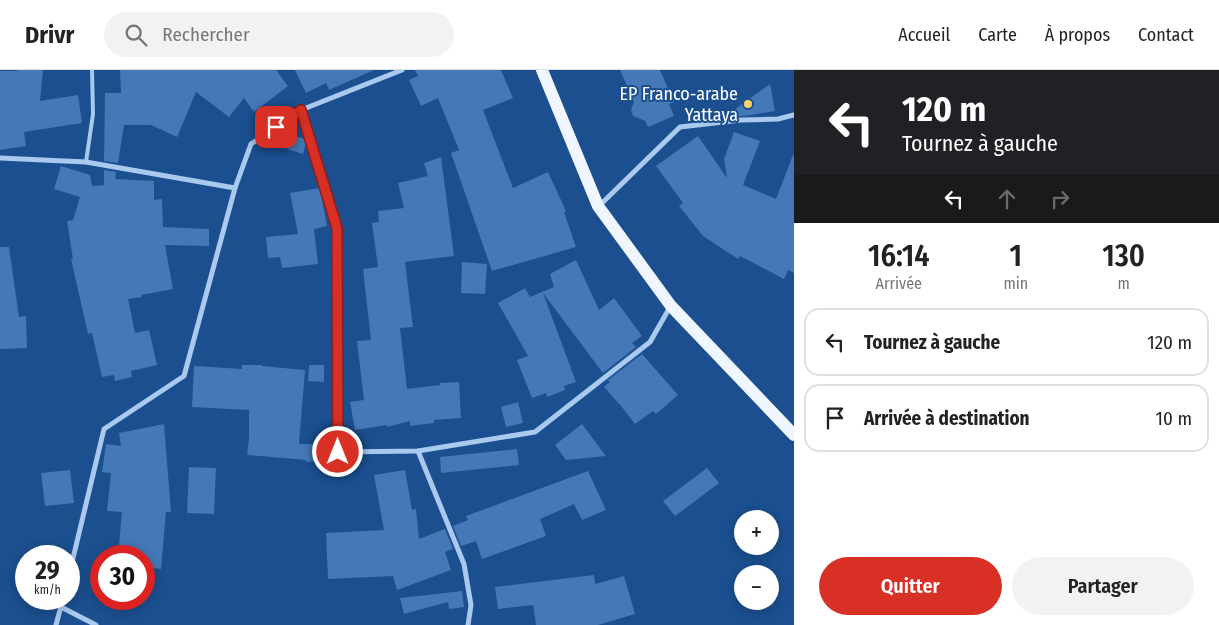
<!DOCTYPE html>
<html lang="fr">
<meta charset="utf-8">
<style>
body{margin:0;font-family:"Fira Sans Condensed",sans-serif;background:#f2f2f2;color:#222;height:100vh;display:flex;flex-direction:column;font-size:19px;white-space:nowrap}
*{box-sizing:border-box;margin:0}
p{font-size:16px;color:#767676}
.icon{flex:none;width:28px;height:28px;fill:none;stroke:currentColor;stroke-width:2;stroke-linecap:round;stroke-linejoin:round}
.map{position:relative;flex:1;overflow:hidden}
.panel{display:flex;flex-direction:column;background:#fff;width:425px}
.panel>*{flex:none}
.guide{background:#202124;color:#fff;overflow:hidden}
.controls{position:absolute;left:734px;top:440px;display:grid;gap:10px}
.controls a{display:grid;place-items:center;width:45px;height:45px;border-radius:50%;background:#fff;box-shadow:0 2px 12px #0003;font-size:25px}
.speed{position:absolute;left:15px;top:475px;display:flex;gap:10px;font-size:25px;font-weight:700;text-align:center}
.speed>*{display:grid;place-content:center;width:65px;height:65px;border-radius:50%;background:#fff;box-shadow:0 2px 12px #0003;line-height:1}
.speed small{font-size:12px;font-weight:400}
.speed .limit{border:8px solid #d22;background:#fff;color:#111}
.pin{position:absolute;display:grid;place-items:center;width:42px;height:42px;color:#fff;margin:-21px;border-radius:10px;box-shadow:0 2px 8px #0006}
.me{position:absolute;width:55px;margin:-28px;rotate:0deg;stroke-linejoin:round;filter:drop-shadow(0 0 4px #0008)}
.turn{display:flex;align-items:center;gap:18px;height:105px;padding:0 25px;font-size:22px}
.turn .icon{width:65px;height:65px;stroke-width:2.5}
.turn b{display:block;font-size:35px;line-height:42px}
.lanes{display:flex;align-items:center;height:48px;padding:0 25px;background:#0003;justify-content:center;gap:25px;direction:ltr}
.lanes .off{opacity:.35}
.eta{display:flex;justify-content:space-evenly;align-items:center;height:85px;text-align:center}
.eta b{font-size:30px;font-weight:600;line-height:35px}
.cta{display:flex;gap:10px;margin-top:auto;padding:10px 25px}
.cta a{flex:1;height:58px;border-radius:30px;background:#d93025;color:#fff;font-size:20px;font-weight:600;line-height:58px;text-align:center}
.cta a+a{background:#f2f2f2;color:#222}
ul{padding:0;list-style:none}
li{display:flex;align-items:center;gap:15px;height:68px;margin:0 10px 8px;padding:0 15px;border:2px solid #e0e0e0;border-radius:15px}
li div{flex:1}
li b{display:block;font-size:19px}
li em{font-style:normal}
header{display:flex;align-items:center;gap:30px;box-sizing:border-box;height:70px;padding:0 25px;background:#fff;border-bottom:1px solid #e0e0e0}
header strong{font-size:24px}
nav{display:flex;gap:28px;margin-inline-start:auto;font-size:18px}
.search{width:350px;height:45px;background:#f2f2f2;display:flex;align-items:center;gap:12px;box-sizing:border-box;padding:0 18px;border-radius:28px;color:#767676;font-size:19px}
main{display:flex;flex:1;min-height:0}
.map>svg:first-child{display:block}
.building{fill:#4478b7}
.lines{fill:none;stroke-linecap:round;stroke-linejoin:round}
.service{stroke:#a9c9ee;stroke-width:4}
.minor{stroke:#a9c9ee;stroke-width:5}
.primary{stroke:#f0f6ff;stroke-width:12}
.route-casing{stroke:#8d1f18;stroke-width:12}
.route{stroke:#d93025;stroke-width:9}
.poi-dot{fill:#ffd166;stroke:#1b4f8f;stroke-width:2}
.labels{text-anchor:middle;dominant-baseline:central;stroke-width:4;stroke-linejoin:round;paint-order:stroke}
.poi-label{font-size:18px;fill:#fff;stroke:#1b4f8f;text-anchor:end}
</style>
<header>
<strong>Drivr</strong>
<div class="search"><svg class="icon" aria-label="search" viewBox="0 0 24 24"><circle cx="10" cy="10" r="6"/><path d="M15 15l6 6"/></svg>Rechercher</div>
<nav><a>Accueil</a><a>Carte</a><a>À propos</a><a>Contact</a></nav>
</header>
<main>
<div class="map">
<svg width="794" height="555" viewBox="0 0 794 555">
<rect width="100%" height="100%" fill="#1b4f8f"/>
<!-- building -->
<g class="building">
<path d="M17 0H43L40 31 78 25 82 53 24 62 26 76 0 80V1H17Z"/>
<path d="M120 0H276L288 16 254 42 244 28 229 47 196 22 177 67 151 55H124L118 93 104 91 105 23H121Z"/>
<path d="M295 0H374L329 20 326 13 306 23Z"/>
<path d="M415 0H501L513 28 483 40 513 118 548 102 566 141 564 142 576 177 492 201 451 83 459 80 438 28 421 36 409 10 418 6Z"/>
<path d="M620 0H660L674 32 669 34 674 46 648 57 645 51 633 46 631 40 634 32Z"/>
<path d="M770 14 775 41 751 45 723 48Z"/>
<path d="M734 62 760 71 743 115 776 129 793 85H794V203L788 200 784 209 740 186 738 189 703 166 679 136 683 133 656 96 698 66 727 108 724 89Z"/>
<path d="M291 65 305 69 306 72 303 84 287 79Z"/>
<path d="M441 87 454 186 405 192 413 257 400 258 407 319 440 315V313L459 312 461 348 434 350V353L410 356V351L387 357V355L355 360 350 332 364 330 357 271 371 270 363 199 378 197 372 153 379 152 378 141 404 138 398 113 428 106 424 93Z"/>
<path d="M61 96 90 105 92 116 104 115V100L116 102 115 109 154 111V130L162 129 163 157 209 159V176L165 175 173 219 141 225 142 227 128 229 135 263 149 260 157 295 131 301 132 307 115 311 114 305 102 307 92 263 88 264 71 189H73L67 151 73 150 80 127 54 119Z"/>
<path d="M320 118 327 156 314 159 318 194 282 198 280 187 268 188 266 167 298 164 290 123Z"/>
<path d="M0 177H9L19 247 26 246 27 278 0 279Z"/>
<path d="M576 190 599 240 614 228 642 266 632 273 636 277 603 303 543 223 576 312 564 316 565 320 547 327 546 323 532 328 517 290 528 286 498 233 525 218 530 227 554 217 550 204Z"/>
<path d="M462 192 487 194 485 224 461 223Z"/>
<path d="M642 284 678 325 656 344 653 341 635 354 621 336 604 317 610 312 608 310Z"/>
<path d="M242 295H262V296L305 300 299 374H323V391L306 392V390L247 385 249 368V340L192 337 194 296 242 299Z"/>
<path d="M309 295H324V312L308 311Z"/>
<path d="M518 332 523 353 506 357 501 337Z"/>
<path d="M164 354 171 442H166L161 499 144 497V486H118L122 442 107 441 111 403 102 402 106 374 121 376 119 363Z"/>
<path d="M582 354 606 386 566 390 555 375Z"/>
<path d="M517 379 519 395 441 403 440 387Z"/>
<path d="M189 397 216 398 214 444 187 443Z"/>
<path d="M707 398 719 413 675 446 663 431Z"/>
<path d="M70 400 74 433 45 436 41 403Z"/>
<path d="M405 400 412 440 416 439 419 469 445 459 453 479 445 482 451 500 397 520 393 506 328 509 326 463 384 460 374 405Z"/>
<path d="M588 401 606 440 582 450 574 434 540 449 546 466 482 489 476 471 461 476 453 456 468 450 466 446Z"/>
<path d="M594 505 595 514 624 506 635 544 598 555H536L533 535 498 539 495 517Z"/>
<path d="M462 521 464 537 449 539 448 532 404 544 400 528Z"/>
</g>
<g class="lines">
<!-- service -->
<path class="service" d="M86 92 93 44 92 0"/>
<!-- minor -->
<g class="minor">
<path d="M301 40 337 158 338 382 418 381 535 362 650 272 670 237"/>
<path d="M0 88 86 92 235 118"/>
<path d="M600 135 680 57 741 50 778 49 794 45"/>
<path d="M418 381 464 494 471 535 468 555"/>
<path d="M69 505 104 359 184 306 235 118 251 74 301 40 402 0"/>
<path d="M61 537 96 555"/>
<path d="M56 555 63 529"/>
</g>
<!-- primary -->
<path class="primary" d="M542 0 598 136 671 236 794 365"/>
</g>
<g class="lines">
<!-- route casing -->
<g class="route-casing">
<path id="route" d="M276 57 301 40 337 158 338 382"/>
</g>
<!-- route -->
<use href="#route" class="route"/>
</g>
<!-- markers -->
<circle class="poi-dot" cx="748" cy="34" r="5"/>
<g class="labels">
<!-- poi labels -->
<g class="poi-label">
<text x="738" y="24">EP Franco-arabe<tspan x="738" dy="21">Yattaya</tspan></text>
</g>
</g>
</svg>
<div class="controls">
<a>+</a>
<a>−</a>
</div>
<div class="speed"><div>29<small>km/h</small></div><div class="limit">30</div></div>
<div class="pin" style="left:276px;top:57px;background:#d93025"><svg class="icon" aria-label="arrive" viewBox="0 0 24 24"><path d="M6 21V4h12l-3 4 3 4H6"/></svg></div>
<svg class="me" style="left:338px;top:382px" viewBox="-20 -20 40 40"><circle r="17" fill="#d93025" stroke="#fff" stroke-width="3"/><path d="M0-11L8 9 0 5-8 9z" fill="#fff"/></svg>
</div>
<section class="panel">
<div class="guide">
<div class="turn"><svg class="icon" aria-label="left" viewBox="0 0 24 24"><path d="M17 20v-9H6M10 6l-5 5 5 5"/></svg><div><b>120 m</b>Tournez à gauche</div></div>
<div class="lanes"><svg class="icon" aria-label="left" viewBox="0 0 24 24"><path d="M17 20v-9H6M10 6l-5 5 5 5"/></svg><svg class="icon off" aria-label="ahead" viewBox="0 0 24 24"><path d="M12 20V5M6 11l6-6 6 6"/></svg><svg class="icon off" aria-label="right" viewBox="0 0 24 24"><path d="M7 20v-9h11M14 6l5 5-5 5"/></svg></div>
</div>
<div class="eta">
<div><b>16:14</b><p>Arrivée</p></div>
<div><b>1</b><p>min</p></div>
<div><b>130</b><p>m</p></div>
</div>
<ul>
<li><svg class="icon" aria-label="left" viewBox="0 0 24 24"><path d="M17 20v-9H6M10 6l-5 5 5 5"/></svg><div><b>Tournez à gauche</b></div><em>120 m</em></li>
<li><svg class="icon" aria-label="arrive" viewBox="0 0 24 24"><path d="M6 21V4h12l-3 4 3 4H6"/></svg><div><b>Arrivée à destination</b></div><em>10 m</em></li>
</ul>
<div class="cta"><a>Quitter</a><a>Partager</a></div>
</section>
</main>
